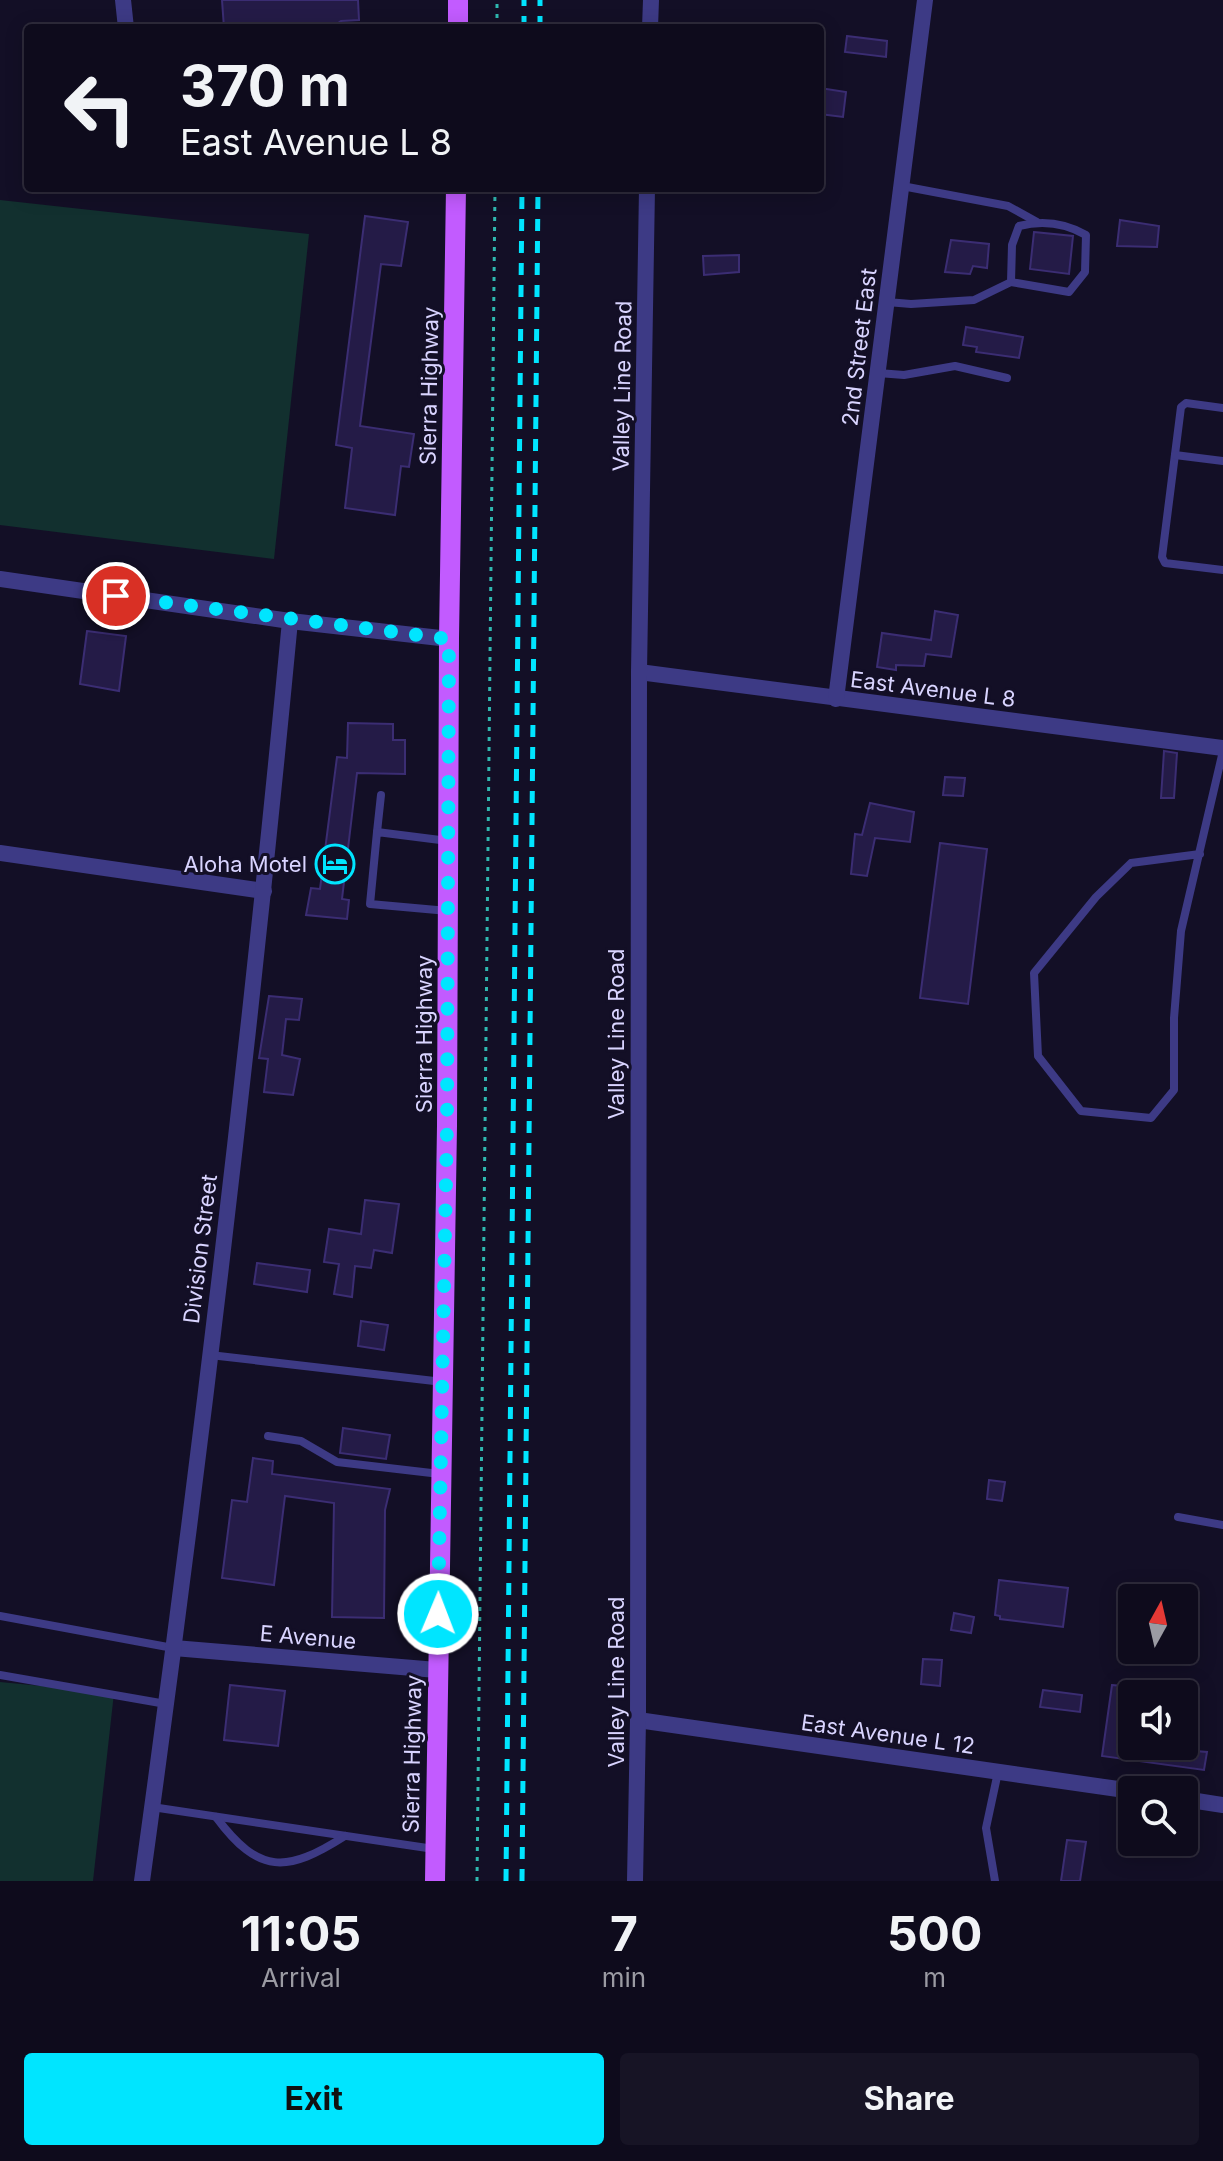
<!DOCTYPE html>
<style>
body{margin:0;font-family:Inter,sans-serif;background:#171425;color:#f1f3f6;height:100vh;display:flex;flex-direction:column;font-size:30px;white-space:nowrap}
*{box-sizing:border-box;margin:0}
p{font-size:26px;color:#9b9ba3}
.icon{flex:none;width:44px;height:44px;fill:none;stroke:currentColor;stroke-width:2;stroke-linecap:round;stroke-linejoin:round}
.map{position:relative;height:1881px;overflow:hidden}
.panel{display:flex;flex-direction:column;background:#0e0b1c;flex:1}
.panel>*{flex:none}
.banner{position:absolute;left:24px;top:24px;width:800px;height:168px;border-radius:8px;box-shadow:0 4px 20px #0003,0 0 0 2px #2e2b3b;background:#0e0b1c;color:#f1f3f6;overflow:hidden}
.needle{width:52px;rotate:8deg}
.fabs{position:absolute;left:1118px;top:1584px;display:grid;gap:16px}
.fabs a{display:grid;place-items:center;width:80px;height:80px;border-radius:8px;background:#0e0b1c;box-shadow:0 4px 20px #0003,0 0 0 2px #2e2b3b;font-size:40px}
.pin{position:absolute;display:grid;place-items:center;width:68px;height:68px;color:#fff;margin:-34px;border:4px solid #fff;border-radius:50%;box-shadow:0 2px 8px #0007}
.me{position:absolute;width:88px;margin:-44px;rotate:1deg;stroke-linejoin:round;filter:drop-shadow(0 0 6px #0008)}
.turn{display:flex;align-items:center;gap:28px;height:168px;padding:0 24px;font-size:36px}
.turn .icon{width:104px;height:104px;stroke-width:2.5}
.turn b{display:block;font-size:56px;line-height:68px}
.eta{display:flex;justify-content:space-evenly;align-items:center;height:136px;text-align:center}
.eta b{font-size:48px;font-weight:700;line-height:56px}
.button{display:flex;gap:16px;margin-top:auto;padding:16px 24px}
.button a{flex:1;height:92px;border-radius:8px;background:#00e5ff;color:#111;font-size:32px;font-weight:700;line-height:92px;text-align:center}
.button a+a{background:#171425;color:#f1f3f6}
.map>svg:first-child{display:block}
.green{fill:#12302f}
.building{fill:#241b47;stroke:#3b2d73;stroke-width:2}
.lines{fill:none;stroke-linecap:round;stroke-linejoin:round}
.path{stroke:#2fb8b0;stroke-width:3;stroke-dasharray:4 6;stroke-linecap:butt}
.service{stroke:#3d3a85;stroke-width:8}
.minor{stroke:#3d3a85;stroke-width:16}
.primary{stroke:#c25bff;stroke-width:20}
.rail{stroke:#00e5ff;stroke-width:5;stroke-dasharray:12 10;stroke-linecap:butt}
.route{stroke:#00e5ff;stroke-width:14;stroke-dasharray:0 25.2}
.labels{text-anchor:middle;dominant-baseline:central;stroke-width:6;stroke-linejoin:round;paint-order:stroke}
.street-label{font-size:22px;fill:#d9d4ff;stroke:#130f26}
.poi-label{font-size:22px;fill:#d9d4ff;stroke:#130f26;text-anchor:end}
</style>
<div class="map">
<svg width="1223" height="1881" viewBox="0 0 1223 1881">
<rect width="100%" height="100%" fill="#130f26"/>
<!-- green -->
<g class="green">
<path d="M0 200 309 234 274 559 0 525Z"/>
<path d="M0 1682 114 1693 93 1881H0Z"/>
</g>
<!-- building -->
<g class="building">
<path d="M222 0H358L359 20 341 21 334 26 224 28Z"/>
<path d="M847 36 887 41 886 57 845 52Z"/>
<path d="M820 88 846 92 843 117 820 114Z"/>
<path d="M365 216 408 222 401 266 381 264 360 426 414 434 409 467 401 466 395 515 345 508 352 448 336 445Z"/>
<path d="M1120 220 1159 226 1157 247 1117 246Z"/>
<path d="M1034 232 1073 236 1069 274 1030 269Z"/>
<path d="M951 240 989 244 987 268 973 266 970 274 945 272Z"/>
<path d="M739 255V272L704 275 703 256Z"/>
<path d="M966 327 1023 337 1019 358 976 352 977 347 963 345Z"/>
<path d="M935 611 958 615 951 657 926 654 924 666 896 665V670L877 667 882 633 931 640Z"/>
<path d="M87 631 126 636 119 691 80 684Z"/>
<path d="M348 723 393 724V740H405V774L357 773 342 899 349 900 347 919 306 915 311 888 320 889 337 757 347 758Z"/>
<path d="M1164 751 1177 753 1174 798H1161Z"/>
<path d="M945 777 965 778 963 796 943 795Z"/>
<path d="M870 803 914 812 910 842 875 838 867 876 851 874 855 834 862 835Z"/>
<path d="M940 843 987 849 968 1004 920 998Z"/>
<path d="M269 996 302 999 299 1020 286 1019 282 1055 300 1059 293 1095 264 1092 268 1059 259 1058Z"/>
<path d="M365 1200 399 1204 392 1253 374 1250 371 1268 355 1266 352 1297 334 1294 339 1264 324 1262 329 1229 361 1234Z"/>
<path d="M257 1263 310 1270 307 1292 254 1284Z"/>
<path d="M361 1321 388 1325 384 1350 358 1346Z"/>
<path d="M343 1428 390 1435 386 1459 340 1453Z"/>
<path d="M253 1458 273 1461 272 1474 390 1489 385 1510 384 1618 332 1617 334 1503 285 1496 274 1585 222 1578 232 1500 247 1502Z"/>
<path d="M989 1480 1005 1482 1002 1501 987 1499Z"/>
<path d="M999 1580 1068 1588 1063 1627 1000 1619V1616L995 1615Z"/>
<path d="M954 1613 974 1617 971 1633 951 1630Z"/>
<path d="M923 1659 942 1660 940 1686 921 1684Z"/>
<path d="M230 1685 285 1691 278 1746 224 1740Z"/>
<path d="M1112 1685 1132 1687V1746L1195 1748V1751L1207 1752 1204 1770 1102 1756Z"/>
<path d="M1043 1690 1082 1695 1080 1712 1040 1707Z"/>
<path d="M1067 1840 1086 1842 1080 1881H1061Z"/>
</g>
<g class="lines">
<!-- path -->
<g class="path">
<path d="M497 28V0"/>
<path d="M477 1881 495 188"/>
</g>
<!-- service -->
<g class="service">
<path d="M902 186 1008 206 1037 222"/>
<path d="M887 302 911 304 974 300 1011 282 1069 292 1085 272 1086 235C1065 223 1043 220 1019 226L1012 245 1011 282"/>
<path d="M878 373 904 375 955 366 1007 378"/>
<path d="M1223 408 1186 403 1181 407 1162 557 1165 563 1223 570"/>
<path d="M1175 455 1223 461"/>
<path d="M377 832 381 795"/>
<path d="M448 841 377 832 370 904 448 911"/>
<path d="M1200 854 1131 863 1096 897 1034 973 1038 1056 1081 1111 1151 1118 1174 1090V1018L1181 931 1223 751"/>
<path d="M210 1355 443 1382"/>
<path d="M268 1436 301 1441 337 1462 440 1474"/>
<path d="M1178 1517 1223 1525"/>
<path d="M0 1616 173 1648"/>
<path d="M0 1675 166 1704"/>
<path d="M152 1807 434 1849"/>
<path d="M216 1817C259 1875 287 1873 345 1836"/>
<path d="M995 1881 986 1828 998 1772"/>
</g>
<!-- minor -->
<g class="minor">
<path d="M123 0 126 28"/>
<path d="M650 28 651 0"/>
<path d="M0 579 290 621 449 639"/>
<path d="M639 672 1223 748"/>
<path d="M836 699 925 0"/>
<path d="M0 853 264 891"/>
<path d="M174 1648 437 1670"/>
<path d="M638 1720 1132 1791"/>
<path d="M1184 1799 1223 1805"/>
<path d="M142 1881C200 1462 250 1042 290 621"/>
<path d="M635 1881 638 1720 639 672 647 188"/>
</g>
<!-- primary -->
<g class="primary">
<path d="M458 28V0"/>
<path d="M435 1881 447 1126 449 639 456 188"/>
</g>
<!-- rail -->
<g class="rail">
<path d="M524 28V0"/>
<path d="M540 28V0"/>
<path d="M506 1881 522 188"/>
<path d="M522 1881 538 188"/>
</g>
</g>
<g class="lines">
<!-- route -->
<path class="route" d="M116 596 449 639 447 1126 438 1614"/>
</g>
<!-- icons -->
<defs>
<g id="hotel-ring" transform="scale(2)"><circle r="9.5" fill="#130f26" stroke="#00e5ff" stroke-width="1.5"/><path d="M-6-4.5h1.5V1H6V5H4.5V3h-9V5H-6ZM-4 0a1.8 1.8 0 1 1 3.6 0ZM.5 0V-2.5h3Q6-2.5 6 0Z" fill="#00e5ff"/></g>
</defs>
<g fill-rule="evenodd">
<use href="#hotel-ring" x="335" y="864"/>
</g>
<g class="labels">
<!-- street labels -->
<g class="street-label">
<text transform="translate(859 347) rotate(-83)">2nd Street East</text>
<text transform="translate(429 386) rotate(-89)">Sierra Highway</text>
<text transform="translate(622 386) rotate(-89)">Valley Line Road</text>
<text transform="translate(933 689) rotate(7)">East Avenue L 8</text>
<text transform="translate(424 1034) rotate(-90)">Sierra Highway</text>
<text transform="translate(616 1034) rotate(-90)">Valley Line Road</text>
<text transform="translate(200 1249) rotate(-83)">Division Street</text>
<text transform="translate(308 1637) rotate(5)">E Avenue</text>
<text transform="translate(616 1682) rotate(-90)">Valley Line Road</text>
<text transform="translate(888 1734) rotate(8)">East Avenue L 12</text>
<text transform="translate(412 1754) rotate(-89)">Sierra Highway</text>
</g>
<!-- poi labels -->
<g class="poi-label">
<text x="307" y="864">Aloha Motel</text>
</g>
</g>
</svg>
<div class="fabs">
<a><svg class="needle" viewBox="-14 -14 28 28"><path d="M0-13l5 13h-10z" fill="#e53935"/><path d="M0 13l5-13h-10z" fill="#9b9ba3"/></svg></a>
<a><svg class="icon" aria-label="sound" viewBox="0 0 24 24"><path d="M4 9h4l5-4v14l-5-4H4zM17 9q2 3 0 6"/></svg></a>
<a><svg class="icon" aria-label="search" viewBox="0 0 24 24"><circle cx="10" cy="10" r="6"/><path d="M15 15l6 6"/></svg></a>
</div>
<div class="pin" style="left:116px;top:596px;background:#d93025"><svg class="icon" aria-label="arrive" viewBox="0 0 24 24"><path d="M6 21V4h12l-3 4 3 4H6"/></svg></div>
<svg class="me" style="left:438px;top:1614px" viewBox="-20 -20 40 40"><circle r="17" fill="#00e5ff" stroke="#fff" stroke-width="3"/><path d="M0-11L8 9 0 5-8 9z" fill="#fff"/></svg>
<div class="banner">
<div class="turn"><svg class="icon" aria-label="left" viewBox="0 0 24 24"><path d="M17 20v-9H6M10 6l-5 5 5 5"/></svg><div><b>370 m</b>East Avenue L 8</div></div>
</div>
</div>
<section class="panel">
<div class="eta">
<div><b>11:05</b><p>Arrival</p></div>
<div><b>7</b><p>min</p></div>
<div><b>500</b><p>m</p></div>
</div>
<div class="button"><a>Exit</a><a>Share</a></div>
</section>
